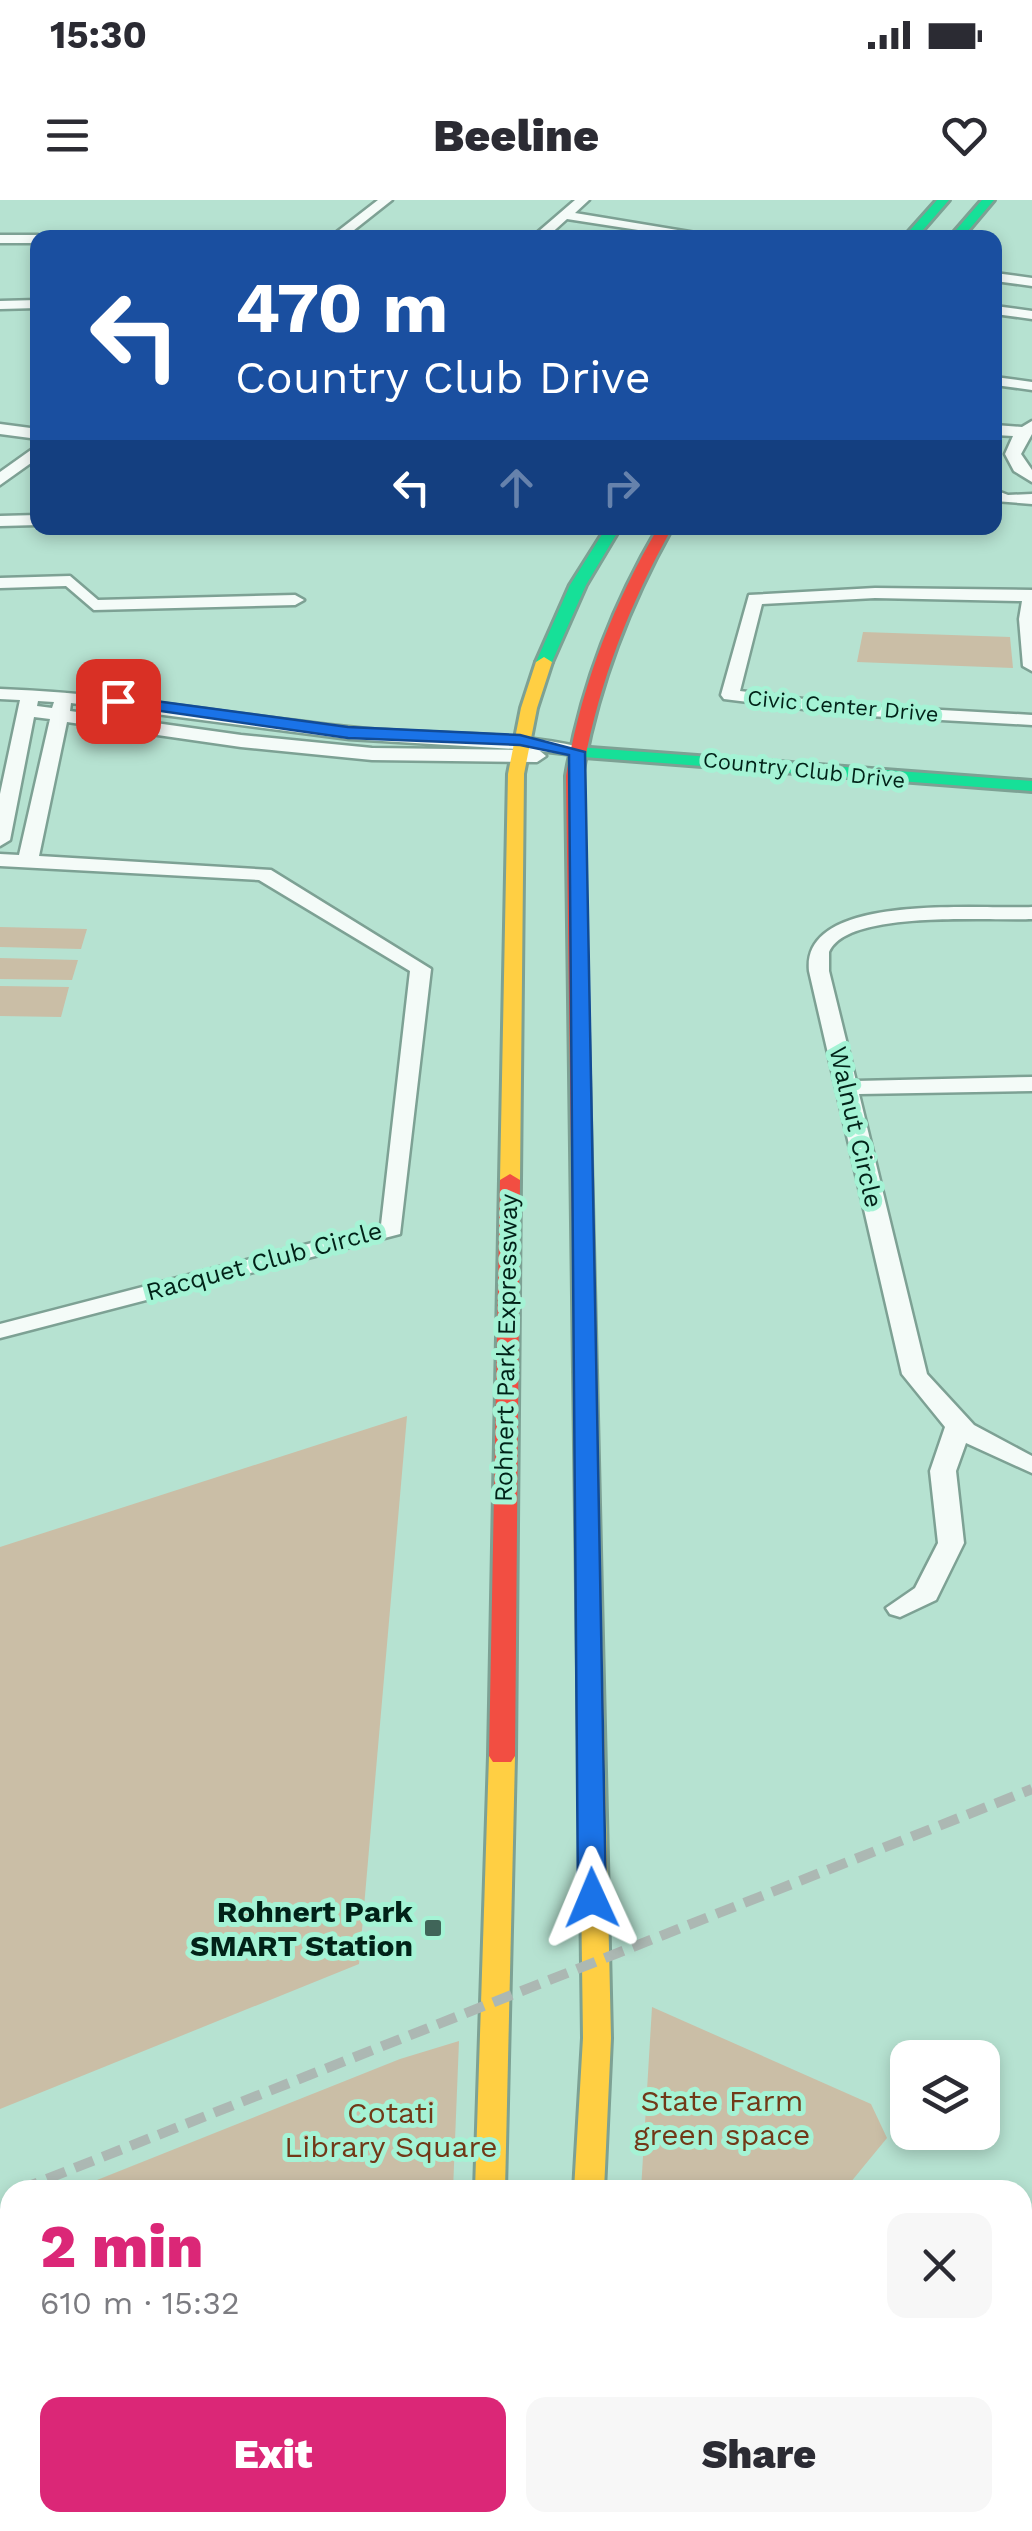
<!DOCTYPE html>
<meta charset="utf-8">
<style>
body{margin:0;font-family:"Work Sans",sans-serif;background:#f7f7f7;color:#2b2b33;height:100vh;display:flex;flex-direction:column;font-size:38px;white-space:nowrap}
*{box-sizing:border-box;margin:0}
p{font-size:32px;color:#7c7c81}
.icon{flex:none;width:55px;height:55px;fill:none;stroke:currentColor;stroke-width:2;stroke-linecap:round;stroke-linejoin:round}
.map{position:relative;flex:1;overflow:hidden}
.details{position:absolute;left:0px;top:1980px;width:1032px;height:352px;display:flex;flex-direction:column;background:#fff;border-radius:30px 30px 0 0;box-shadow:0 5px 15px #0003}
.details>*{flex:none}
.hud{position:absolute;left:30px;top:30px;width:972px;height:305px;border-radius:20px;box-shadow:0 5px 15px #0003;background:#1a4fa0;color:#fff;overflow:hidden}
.controls{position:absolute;left:890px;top:1840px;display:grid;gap:20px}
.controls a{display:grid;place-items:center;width:110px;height:110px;border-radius:20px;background:#fff;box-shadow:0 5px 15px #0003;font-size:50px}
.pin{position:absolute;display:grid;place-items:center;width:85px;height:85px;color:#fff;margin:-42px;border-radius:20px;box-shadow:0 5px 15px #0006}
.me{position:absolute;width:110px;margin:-55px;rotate:359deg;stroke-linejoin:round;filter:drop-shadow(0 0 8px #0008)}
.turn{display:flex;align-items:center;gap:35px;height:210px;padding:0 40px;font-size:45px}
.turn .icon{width:130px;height:130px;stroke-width:2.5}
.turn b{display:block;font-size:70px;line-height:85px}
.lanes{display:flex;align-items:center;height:95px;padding:0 40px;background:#0003;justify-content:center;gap:50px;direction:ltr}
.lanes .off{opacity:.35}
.round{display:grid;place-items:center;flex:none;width:105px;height:105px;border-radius:20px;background:#f7f7f7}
.summary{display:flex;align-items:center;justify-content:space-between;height:170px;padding:0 40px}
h1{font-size:60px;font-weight:800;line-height:75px;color:#db2777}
.button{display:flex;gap:20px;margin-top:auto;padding:20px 40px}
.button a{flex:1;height:115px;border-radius:20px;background:#db2777;color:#fff;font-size:40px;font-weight:800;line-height:115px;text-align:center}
.button a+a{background:#f7f7f7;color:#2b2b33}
.status{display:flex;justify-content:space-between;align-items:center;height:70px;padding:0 50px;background:#fff;direction:ltr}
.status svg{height:28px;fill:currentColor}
header{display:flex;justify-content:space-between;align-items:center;height:130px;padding:0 40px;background:#fff;font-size:45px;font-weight:800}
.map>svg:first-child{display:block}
.green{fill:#cabea6}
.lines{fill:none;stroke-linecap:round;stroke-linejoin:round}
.street-casing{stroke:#7da194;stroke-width:5}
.fast-casing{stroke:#7da194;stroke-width:6}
.slow-casing{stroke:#7da194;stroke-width:6}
.jam-casing{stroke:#7da194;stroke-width:6}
.street{fill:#f4fbf8;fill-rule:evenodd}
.fast{fill:#16e098;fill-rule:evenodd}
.slow{fill:#ffcf43;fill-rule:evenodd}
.jam{fill:#f24e42;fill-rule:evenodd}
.rail{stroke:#acb8b3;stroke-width:10;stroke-dasharray:20 10;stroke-linecap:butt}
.route{fill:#1a73e8;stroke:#114b97;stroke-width:2.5}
.poi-dot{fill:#406559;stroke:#a5f3d5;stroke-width:4}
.labels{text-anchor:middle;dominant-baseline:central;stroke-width:10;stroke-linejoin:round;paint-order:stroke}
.far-street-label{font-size:22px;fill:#012218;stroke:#a5f3d5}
.street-label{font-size:25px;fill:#012218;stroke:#a5f3d5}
.near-poi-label{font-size:30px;font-weight:bold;fill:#012218;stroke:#a5f3d5;text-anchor:end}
.near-park-label{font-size:30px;fill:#713918;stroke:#a5f3d5}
</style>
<div class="status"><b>15:30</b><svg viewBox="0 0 49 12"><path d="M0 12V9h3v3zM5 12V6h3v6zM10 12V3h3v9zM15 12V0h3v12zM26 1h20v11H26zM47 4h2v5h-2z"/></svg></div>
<header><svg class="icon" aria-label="menu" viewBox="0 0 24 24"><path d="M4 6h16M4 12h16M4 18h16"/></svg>Beeline<svg class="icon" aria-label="heart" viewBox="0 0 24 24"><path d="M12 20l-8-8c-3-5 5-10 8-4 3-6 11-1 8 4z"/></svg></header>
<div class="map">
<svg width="1032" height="2331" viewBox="0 0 1032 2331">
<rect width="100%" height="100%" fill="#b6e2d1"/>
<!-- green -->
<g class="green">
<path d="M863 432 1010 437 1013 468 857 462Z"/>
<path d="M0 727 87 729 81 749 0 747Z"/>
<path d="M0 758 78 760 72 780 0 779Z"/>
<path d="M0 786 69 787 61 817 0 816Z"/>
<path d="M407 1216 359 1764 0 1909V1347Z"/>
<path d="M652 1807 871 1904 887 1938 850 1983 851 1990H641Z"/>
<path d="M459 1841 453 1990H72L400 1859Z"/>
<path d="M10 2015V2322H439V2331H0V2019Z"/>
<path d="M969 2322 976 2331H648V2323Z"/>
</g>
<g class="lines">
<!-- street casing -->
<g class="street-casing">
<g id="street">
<path d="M378 0H392L344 38H329Z"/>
<path d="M575 0H589L575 13 726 38H690L567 19 546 38H531Z"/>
<path d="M0 35H38L44 38H38V43H0Z"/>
<path d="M995 73 1032 78V86L995 81Z"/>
<path d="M38 100V108L0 109V101Z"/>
<path d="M995 106 1032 111V119L995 114Z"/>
<path d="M995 177 1032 182V190L995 185Z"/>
<path d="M1032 221V234L1021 254 1032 270V282L1014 271 1005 254 1013 236 995 235V225L1022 227Z"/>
<path d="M0 224 38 229V239L0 234Z"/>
<path d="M38 245V258L0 285V272Z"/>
<path d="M995 290 1008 295 1032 294V304L995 301Z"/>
<path d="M38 315V325L0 326V316Z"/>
<path d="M70 376 98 400 295 395 304 400 295 405 94 410 66 386 0 388V378Z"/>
<path d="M875 388 1032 390V471L1023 466 1019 419 1022 401 875 398 762 404 740 491 851 505 1032 515V525L851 515 724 499 721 495 749 395Z"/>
<path d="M0 489C117 493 232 515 348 527 427 536 506 529 584 548V556L540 551 546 556 537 562 372 560 241 547 67 522 39 656 271 670 431 769 400 1034 0 1138V1124L381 1025 410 771 259 680 0 666V654L19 655 50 519 34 517 10 640 0 646V594L20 500 0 499ZM38 501 54 502 52 508 37 506ZM71 503 349 539 533 550 372 548 241 535 70 511Z"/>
<path d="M1032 707V719C990 721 847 709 829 752V771L856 881 1032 877V891L859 894 927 1174 974 1225 1032 1256V1273L966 1243 956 1271 964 1343 936 1400 900 1417 890 1414 886 1408 915 1388 938 1343 930 1271 945 1227 902 1174 809 771C801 691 980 710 1032 707Z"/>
</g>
</g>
<!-- fast casing -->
<g class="fast-casing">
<g id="fast">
<path d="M937 0H949L916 38H903Z"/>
<path d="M982 0H994L962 38H949Z"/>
<path d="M606 328H620L586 385 552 462 538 465 536 462 570 385Z"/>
<path d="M577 547 1032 581V591L571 556 569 552Z"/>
<rect x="467" y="2322" width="34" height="9"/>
<rect x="581" y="2322" width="34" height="9"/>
</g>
</g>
<!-- slow casing -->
<g class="slow-casing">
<g id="slow">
<path d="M544 457 552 462 537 508 524 574 520 980 510 986 500 980 508 574 521 508 536 462Z"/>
<path d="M585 1164 596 1171 611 1838 604 1990H574L583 1838 574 1171Z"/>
<path d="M502 1547 511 1550 515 1556 505 1990H475L489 1556 493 1550Z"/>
</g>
</g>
<!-- jam casing -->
<g class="jam-casing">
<g id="jam">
<path d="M658 328H672C628 407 597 487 582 576L596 1171 585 1178 574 1171 566 576C581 487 612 406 658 328Z"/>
<path d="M510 974 520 980 515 1556 511 1562H493L489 1556 500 980Z"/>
</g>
</g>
<!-- street -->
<use href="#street" class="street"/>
<!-- fast -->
<use href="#fast" class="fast"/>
<!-- slow -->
<use href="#slow" class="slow"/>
<!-- jam -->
<use href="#jam" class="jam"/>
<!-- rail -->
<path class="rail" d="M19 1990 1032 1589"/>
</g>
<!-- route -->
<path class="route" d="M118 496 348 527 520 535 585 552 606 1698 602 1705H582L578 1698 569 555 520 545 348 538 112 504V497Z"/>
<!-- markers -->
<rect class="poi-dot" x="423" y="1718" width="20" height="20" rx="5"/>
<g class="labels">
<!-- far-street labels -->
<g class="far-street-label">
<text transform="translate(843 506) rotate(5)">Civic Center Drive</text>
<text transform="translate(804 570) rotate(6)">Country Club Drive</text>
</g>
<!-- street labels -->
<g class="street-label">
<text transform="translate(856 927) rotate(77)">Walnut Circle</text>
<text transform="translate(264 1061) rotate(-15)">Racquet Club Circle</text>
<text transform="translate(506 1148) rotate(-89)">Rohnert Park Expressway</text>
</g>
<!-- near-poi labels -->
<g class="near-poi-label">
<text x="413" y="1711">Rohnert Park<tspan x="413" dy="34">SMART Station</tspan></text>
</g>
<!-- near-park labels -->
<g class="near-park-label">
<text x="722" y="1900">State Farm<tspan x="722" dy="34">green space</tspan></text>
<text x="391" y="1912">Cotati<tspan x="391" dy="34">Library Square</tspan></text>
</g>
</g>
</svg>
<div class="controls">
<a><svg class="icon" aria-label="layers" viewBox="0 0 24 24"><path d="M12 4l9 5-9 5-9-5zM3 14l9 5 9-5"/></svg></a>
</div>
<div class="pin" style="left:118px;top:501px;background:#d93025"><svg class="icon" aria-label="arrive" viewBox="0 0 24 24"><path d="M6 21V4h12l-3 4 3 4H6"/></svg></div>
<svg class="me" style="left:592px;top:1698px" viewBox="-20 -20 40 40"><path d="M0-17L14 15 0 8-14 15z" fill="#1a73e8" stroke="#fff" stroke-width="4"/></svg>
<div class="hud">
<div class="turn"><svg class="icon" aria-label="left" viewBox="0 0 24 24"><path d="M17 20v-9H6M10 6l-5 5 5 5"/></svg><div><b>470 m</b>Country Club Drive</div></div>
<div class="lanes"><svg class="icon" aria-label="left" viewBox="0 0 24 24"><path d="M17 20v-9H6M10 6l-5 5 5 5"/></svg><svg class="icon off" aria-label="ahead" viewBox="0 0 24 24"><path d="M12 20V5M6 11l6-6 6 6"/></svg><svg class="icon off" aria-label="right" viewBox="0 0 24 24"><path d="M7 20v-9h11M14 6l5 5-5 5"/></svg></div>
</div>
<section class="details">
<div class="summary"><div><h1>2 min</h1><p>610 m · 15:32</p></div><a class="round"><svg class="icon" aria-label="close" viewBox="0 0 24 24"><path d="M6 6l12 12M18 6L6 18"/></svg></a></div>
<div class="button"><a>Exit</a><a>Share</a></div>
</section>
</div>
